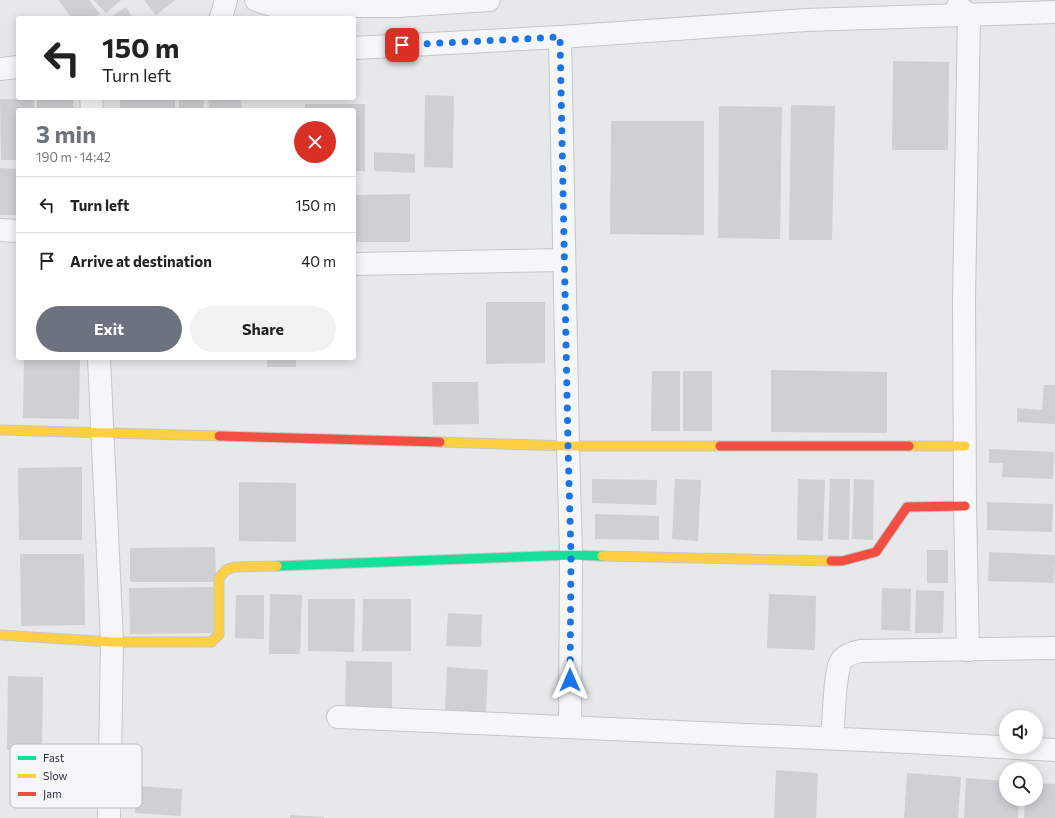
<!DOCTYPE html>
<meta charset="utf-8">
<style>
body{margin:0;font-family:Commissioner,sans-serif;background:#f2f2f2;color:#222;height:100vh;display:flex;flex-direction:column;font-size:15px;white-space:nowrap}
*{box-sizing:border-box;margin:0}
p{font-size:13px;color:#767676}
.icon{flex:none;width:22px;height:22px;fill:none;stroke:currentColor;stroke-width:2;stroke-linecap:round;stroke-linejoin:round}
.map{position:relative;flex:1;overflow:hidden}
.panel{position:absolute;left:16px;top:108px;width:340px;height:252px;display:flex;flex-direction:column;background:#fff;border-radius:4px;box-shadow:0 2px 10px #0003}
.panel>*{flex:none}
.hud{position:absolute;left:16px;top:16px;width:340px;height:84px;border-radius:4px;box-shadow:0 2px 10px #0003;background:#fff;color:#222;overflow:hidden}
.buttons{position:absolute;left:999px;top:710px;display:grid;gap:8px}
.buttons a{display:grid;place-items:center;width:44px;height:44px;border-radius:50%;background:#fff;box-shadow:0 2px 10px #0003;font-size:20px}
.pin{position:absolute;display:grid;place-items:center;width:34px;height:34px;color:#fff;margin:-17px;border-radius:8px;box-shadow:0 2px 6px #0006}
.me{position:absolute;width:44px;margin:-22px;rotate:0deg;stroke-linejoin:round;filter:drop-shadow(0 0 3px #0008)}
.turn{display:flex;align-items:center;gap:14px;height:84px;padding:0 20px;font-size:18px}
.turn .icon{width:52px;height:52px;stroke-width:2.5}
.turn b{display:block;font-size:28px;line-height:34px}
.round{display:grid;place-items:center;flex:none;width:42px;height:42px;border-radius:21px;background:#f2f2f2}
.summary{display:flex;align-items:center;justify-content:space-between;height:68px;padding:0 20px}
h1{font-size:24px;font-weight:700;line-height:30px;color:#6c737f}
.button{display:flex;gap:8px;margin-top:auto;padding:8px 20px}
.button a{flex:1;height:46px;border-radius:24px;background:#6c737f;color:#fff;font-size:16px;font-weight:700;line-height:46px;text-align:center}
.button a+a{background:#f2f2f2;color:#222}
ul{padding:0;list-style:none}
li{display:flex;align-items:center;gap:12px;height:56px;padding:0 20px;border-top:1px solid #e0e0e0}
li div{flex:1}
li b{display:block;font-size:15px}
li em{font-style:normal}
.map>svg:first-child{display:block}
.building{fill:#ced0d3}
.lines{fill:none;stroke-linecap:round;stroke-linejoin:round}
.street-casing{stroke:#c4c6c8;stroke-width:24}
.fast-casing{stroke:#c4c6c8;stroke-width:11}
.slow-casing{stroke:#c4c6c8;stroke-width:11}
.jam-casing{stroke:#c4c6c8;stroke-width:11}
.street{stroke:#f5f6f7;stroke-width:22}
.fast{stroke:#16e098;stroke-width:9}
.slow{stroke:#ffcf43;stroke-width:9}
.jam{stroke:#f24e42;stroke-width:9}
.route{stroke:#1a73e8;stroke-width:7;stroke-dasharray:0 12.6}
.key{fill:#f4f6f9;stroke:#b8bcc3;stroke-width:1}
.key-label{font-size:11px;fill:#2b3445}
</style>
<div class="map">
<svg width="1055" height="818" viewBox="0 0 1055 818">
<rect width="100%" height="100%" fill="#e6e8ea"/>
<!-- building -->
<g class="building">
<path d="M58 0H89L100 14 94 18H72Z"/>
<path d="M94 0H121L106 13Z"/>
<path d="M144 0H175L156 15Z"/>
<path d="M126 7 133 18H113L112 16Z"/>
<path d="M893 61 949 62 948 150H892Z"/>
<path d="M425 95 454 96 453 168 424 167Z"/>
<path d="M37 98H73L74 110H37Z"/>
<rect x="120" y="98" width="55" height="12"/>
<path d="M208 98H241L242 110H209Z"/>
<path d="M0 99H34V110H18V160H1Z"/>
<path d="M179 99H204L203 110H179Z"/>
<path d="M305 104H365V171H354V110H305Z"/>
<path d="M791 105 835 106 832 240H789Z"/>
<path d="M719 106 782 107 780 239 718 238Z"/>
<path d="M611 121H704V235L610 234Z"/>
<path d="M374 152 415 154V173L374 171Z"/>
<path d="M0 168 18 169V215H0Z"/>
<path d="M410 194V242H354V195Z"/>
<path d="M486 302H545V363L486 364Z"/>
<path d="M24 358H80L79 419 23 418Z"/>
<rect x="267" y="358" width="29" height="9"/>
<path d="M771 370 887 372V433L771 432Z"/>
<path d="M652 371H680V431H651Z"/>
<rect x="683" y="371" width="29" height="60"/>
<path d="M432 382H478L479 424 433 425Z"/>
<path d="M1044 385H1055V424L1017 422V408L1042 410Z"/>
<path d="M989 449 1054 452 1053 479 1002 477 1003 463H989Z"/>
<path d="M82 467V540H19L18 468Z"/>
<path d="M592 479 657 480 656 505 592 503Z"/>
<path d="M675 479 701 480 698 541 672 539Z"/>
<path d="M798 479 825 480 823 541 797 540Z"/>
<path d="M830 479H850L849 540 828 539Z"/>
<path d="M854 479 874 480 873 540 852 539Z"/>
<path d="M239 482 296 483V542L239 541Z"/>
<path d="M987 502 1053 504 1052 532 987 530Z"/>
<path d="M595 514 659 516V540L595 539Z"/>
<path d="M215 547 216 582H130V548Z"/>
<rect x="927" y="550" width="21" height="33"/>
<path d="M989 552 1055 555 1054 583 988 581Z"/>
<path d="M20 554H84L85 625 21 626Z"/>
<path d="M214 587 215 633 130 634 129 588Z"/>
<path d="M882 588 911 589 910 631 881 630Z"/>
<path d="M916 590 944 591 943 633H915Z"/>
<path d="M270 594 302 595 300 654H269Z"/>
<path d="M769 594 816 596 815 650 767 648Z"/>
<path d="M236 595H264V639L235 638Z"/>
<path d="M308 599H355L354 652 308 651Z"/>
<path d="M363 599H411V651H362Z"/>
<path d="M448 613 482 615 481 647 446 646Z"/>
<path d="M346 661 392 662V712L345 711Z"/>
<path d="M447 667 488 670 486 713 445 711Z"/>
<path d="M8 676 43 677 42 750H7Z"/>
<path d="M776 770 818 773 816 818H774Z"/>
<path d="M907 773 961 777 958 818H904Z"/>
<path d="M966 778 1006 781V799H1019L1018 818H964Z"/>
<path d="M1036 783 1055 784V818H1024L1025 799H1036Z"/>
<path d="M137 786 182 789 181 816 135 813Z"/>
<path d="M290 815 324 817V818H290Z"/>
</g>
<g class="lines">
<!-- street casing -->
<g class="street-casing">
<g id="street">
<path d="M256 0 275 6H397L489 0"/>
<path d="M958 6 969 15 964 299 965 506 968 650"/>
<path d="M221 18 226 0"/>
<path d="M560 37 568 446 571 555 570 727"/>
<path d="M354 48 560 37 806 20 1055 12"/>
<path d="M0 69 18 67"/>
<path d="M91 98 92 110"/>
<path d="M0 230 18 231"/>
<path d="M354 264 564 260"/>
<path d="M99 358 112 642 109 818"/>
<path d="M338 717 909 742 1055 750"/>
<path d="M832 738C834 721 834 675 841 661 845 655 853 653 860 651L1055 648"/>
</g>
</g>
<!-- fast casing -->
<g class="fast-casing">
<path id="fast" d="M277 566 571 555 602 556"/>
</g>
<!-- slow casing -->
<g class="slow-casing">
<g id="slow">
<path d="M0 430 219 436"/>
<path d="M440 442 568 446H720"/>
<path d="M909 446H965"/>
<path d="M602 556 831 561"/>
<path d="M0 635 112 642H211L219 635V578L226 570 234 567 277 566"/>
</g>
</g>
<!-- jam casing -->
<g class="jam-casing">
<g id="jam">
<path d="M219 436 440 442"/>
<path d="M720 446H909"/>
<path d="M831 561H842L876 552 907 507 965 506"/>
</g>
</g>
<!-- street -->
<use href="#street" class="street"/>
<!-- fast -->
<use href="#fast" class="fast"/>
<!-- slow -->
<use href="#slow" class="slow"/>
<!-- jam -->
<use href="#jam" class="jam"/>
</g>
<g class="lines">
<!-- route -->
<path class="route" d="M402 45 560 37 568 446 571 555 570 680"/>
</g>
<!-- legend -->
<rect x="10" y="744" width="132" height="64" rx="6" class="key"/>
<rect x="18" y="756" width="18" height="4" fill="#16e098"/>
<rect x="18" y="774" width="18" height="4" fill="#ffcf43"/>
<rect x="18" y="792" width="18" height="4" fill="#f24e42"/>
<g class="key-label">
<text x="43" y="762">Fast</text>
<text x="43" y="780">Slow</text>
<text x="43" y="798">Jam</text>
</g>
</svg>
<div class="buttons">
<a><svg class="icon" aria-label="sound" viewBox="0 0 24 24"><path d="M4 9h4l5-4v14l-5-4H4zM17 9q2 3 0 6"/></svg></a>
<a><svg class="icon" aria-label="search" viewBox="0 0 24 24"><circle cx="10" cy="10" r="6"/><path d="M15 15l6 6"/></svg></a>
</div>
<div class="pin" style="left:402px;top:45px;background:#d93025"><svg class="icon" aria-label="arrive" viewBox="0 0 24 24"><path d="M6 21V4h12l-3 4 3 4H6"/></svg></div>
<svg class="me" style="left:570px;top:680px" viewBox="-20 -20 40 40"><path d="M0-17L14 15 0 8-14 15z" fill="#1a73e8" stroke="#fff" stroke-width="4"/></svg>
<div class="hud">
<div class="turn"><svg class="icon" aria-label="left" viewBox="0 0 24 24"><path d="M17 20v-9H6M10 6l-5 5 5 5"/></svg><div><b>150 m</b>Turn left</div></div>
</div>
<section class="panel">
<div class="summary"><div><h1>3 min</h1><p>190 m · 14:42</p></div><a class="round" style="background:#d93025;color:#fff"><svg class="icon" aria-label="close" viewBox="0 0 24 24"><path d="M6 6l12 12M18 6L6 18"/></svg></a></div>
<ul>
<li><svg class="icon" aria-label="left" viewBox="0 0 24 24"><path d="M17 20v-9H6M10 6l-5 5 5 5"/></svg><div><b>Turn left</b></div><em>150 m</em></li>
<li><svg class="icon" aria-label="arrive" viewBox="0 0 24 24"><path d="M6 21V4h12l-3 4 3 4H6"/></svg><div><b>Arrive at destination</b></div><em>40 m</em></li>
</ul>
<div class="button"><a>Exit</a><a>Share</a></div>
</section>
</div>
